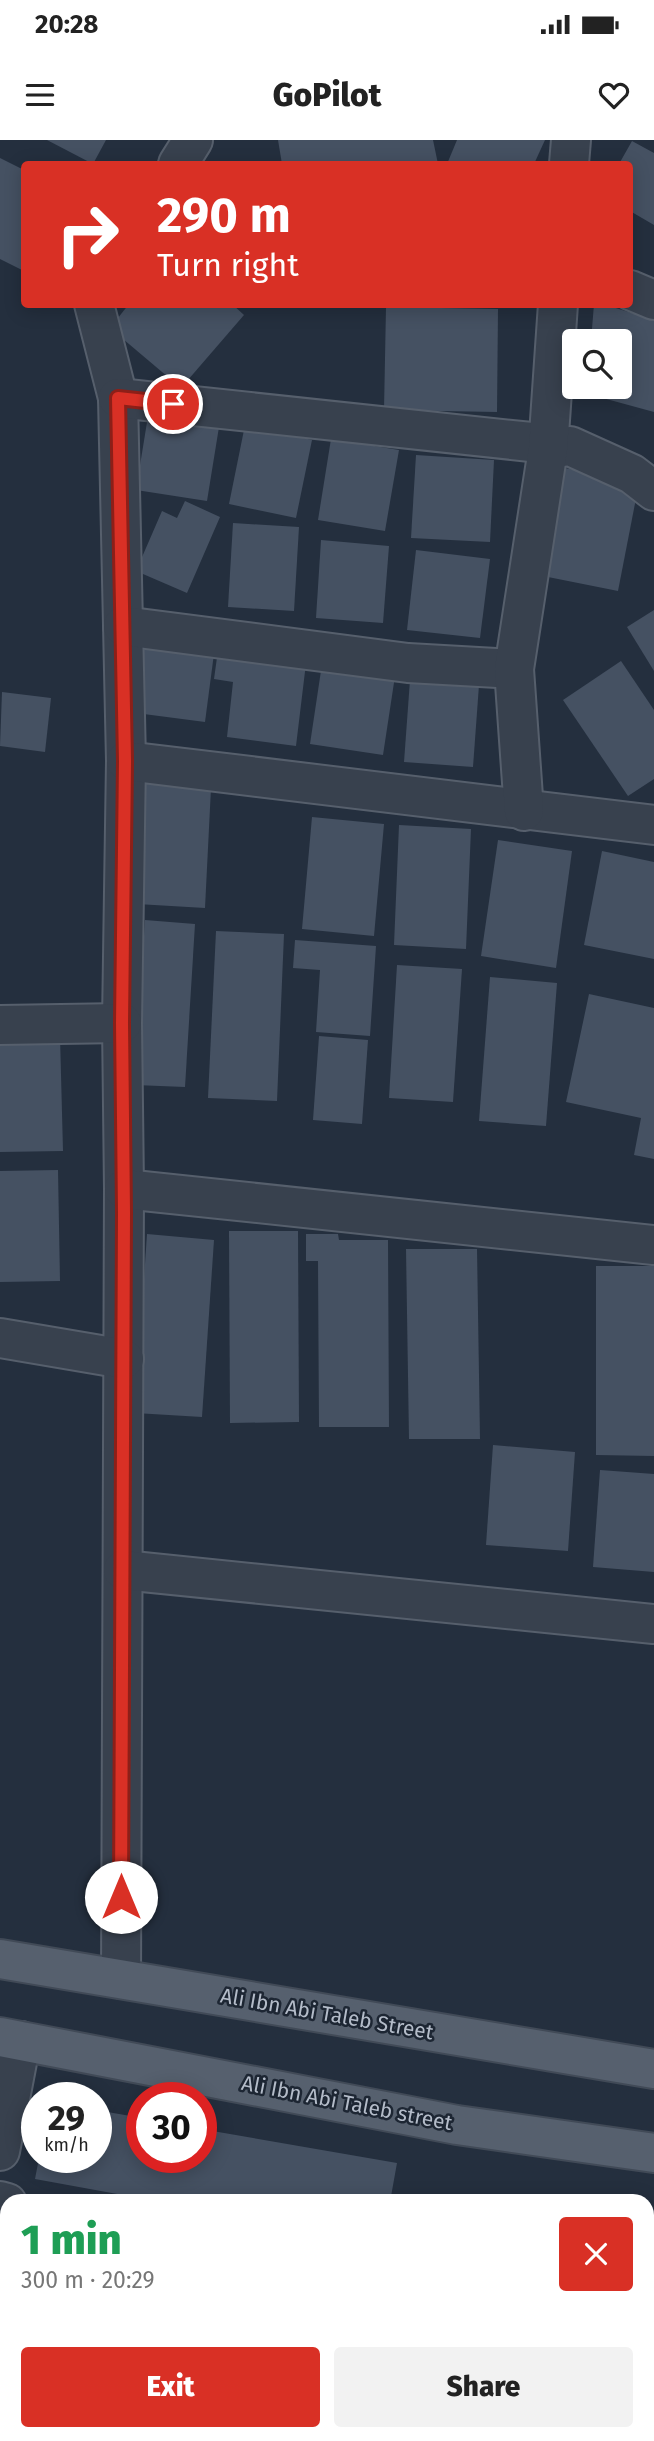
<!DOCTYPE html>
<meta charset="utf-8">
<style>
body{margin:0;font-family:"Fira Sans",sans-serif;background:#f2f2f2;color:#222;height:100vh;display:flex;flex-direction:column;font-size:26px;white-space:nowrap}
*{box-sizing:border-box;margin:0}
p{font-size:23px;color:#767676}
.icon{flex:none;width:38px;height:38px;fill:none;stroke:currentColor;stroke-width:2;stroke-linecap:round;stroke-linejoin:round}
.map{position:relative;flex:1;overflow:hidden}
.panel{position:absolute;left:0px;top:2054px;width:654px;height:247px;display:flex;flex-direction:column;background:#fff;border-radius:21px 21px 0 0;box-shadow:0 4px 18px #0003}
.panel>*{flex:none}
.banner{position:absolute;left:21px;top:21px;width:612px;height:147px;border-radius:7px;box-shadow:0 4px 18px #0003;background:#d93025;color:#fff;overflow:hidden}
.controls{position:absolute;left:562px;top:189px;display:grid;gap:14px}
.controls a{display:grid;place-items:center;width:70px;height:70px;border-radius:7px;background:#fff;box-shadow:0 4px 18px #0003;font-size:35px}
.speed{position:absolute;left:21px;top:1942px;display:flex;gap:14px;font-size:35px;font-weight:700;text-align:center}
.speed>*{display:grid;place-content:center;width:91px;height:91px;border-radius:50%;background:#fff;box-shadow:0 4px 18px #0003;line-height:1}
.speed small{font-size:18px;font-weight:400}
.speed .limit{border:10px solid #d22;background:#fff;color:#111}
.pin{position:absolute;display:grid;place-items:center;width:60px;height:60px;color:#fff;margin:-30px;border:4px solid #fff;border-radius:50%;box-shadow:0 2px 7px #0007}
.me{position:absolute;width:77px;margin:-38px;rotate:0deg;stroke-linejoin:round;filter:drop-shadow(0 0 5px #0008)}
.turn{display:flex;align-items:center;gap:24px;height:147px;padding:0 21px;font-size:32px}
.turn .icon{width:91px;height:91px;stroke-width:2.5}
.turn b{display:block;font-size:49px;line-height:60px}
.round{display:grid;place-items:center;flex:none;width:74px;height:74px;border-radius:7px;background:#f2f2f2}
.summary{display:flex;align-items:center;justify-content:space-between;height:119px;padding:0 21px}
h1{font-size:42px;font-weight:800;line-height:52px;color:#1e9e55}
.primary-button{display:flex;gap:14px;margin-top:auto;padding:14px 21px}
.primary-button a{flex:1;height:80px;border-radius:7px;background:#d93025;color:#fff;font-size:28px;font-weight:800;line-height:80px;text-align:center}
.primary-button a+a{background:#f2f2f2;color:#222}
.status{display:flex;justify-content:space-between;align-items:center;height:49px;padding:0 35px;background:#fff;direction:ltr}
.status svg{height:19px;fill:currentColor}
header{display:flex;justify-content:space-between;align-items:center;height:91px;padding:0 21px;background:#fff;font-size:32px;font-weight:800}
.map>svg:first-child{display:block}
.building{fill:#455162}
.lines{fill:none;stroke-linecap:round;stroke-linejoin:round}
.minor-casing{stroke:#565f6c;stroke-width:42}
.major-casing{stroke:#414a57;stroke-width:42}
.minor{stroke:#38414e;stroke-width:38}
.major{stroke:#56606e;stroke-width:38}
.route-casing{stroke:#8d1f18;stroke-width:18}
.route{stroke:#d93025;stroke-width:12}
.labels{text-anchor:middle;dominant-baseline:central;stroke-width:5;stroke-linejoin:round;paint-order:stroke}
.street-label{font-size:21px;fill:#b4bcc9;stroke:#1d2633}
</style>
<div class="status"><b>20:28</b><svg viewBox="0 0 49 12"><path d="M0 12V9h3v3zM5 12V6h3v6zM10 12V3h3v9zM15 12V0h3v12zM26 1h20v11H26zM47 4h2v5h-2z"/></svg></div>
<header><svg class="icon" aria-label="menu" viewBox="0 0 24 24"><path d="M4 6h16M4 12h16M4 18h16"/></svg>GoPilot<svg class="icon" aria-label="heart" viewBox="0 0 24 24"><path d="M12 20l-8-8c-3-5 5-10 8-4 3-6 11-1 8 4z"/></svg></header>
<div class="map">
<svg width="654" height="2301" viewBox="0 0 654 2301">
<rect width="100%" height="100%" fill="#242f3e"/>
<!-- building -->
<g class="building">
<path d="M47 0H106L93 24Z"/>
<path d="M278 0H433L438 24H282Z"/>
<path d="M457 0H545L534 24H447Z"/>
<path d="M632 1 654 13V85L630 71V24H619Z"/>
<path d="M0 18 24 30V131L0 119Z"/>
<path d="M129 164H232L244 175 181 248 110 188Z"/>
<path d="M594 164H603L654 180V272L588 254V247H620V201H591Z"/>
<path d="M386 167 498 169 497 272 384 270Z"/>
<path d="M148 276 219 287 207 361 136 350Z"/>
<path d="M245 285 312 300 296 378 229 364Z"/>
<path d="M331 299 399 310 385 391 318 380Z"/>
<path d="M416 315 494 320 490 402 411 398Z"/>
<path d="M560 327 639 343 618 451 538 435Z"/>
<path d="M185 361 220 377 187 453 136 431 162 371 177 378Z"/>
<path d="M233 383 299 387 294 471 228 467Z"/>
<path d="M321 400 389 406 383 483 316 478Z"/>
<path d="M416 410 490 419 480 498 407 490Z"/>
<path d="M654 470V531L627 487Z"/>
<path d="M145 497 215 506 205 582 136 573Z"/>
<path d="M219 503 307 515 296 606 227 597 233 542 214 539Z"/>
<path d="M621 521 654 570V639L628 656 563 560Z"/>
<path d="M322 524 395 536 383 615 310 604Z"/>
<path d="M410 540 479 545 473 627 404 622Z"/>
<path d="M2 552 51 558 45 612 0 606Z"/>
<path d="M144 643 211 648 205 768 137 764Z"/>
<path d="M312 677 384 684 374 796 302 789Z"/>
<path d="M399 685 471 689 466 809 394 805Z"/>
<path d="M498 700 572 711 556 828 481 816Z"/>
<path d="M602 711 654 722V819L584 805Z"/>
<path d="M145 780 195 784 185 947 135 945Z"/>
<path d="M216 791 284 794 277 961 208 958Z"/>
<path d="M295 800 376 806 370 896 316 892 320 830 293 828Z"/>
<path d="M397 825 462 829 453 962 389 958Z"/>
<path d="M490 837 557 843 546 986 479 981Z"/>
<path d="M589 854 654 868V1019L634 1015 641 978 566 962Z"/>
<path d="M60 896 63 1011 0 1012V897Z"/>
<path d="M319 896 368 900 362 984 313 980Z"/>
<path d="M58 1030 60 1141 0 1142V1031Z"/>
<path d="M229 1091H298L299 1282 230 1283Z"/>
<path d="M147 1094 214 1100 202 1277 135 1273Z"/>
<path d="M306 1094H338L339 1100H388L389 1287H319L318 1121H306Z"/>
<path d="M406 1109H477L480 1299H409Z"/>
<path d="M596 1126H654V1316L596 1315Z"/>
<path d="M493 1305 575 1312 568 1411 486 1405Z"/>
<path d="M600 1330 654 1334V1432L593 1427Z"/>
<path d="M96 1970 142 1978V2018H201V1989L397 2023 390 2062H161L35 2039 39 2018H96Z"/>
<path d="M648 2247 654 2248V2301H579L581 2294H648Z"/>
<path d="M0 2289 7 2291V2294H19L41 2301H0Z"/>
<path d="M290 2294H414L412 2301H288Z"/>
<path d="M438 2294H568L566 2301H436Z"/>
</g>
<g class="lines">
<!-- minor casing -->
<g class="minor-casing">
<g id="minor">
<path d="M178 24 193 0"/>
<path d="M569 24 571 0"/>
<path d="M630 150 654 160"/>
<path d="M94 164 118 258 126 621 122 883 124 1049 121 1839"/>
<path d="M118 258 531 302 548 309 570 306 632 334 654 351"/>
<path d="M123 486 408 523 514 529"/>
<path d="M126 621 654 685"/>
<path d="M524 671 514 529 548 309 558 164"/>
<path d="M0 885 122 883"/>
<path d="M124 1049 654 1105"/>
<path d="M0 1198 124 1219"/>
<path d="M123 1430 654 1484"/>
<path d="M0 2011 21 1901"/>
<path d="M0 2061 7 2063"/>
<path d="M648 2218 654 2220"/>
</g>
</g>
<!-- major casing -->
<g class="major-casing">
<g id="major">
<path d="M0 1819 654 1929"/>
<path d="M0 1897 457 1985 654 2013"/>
</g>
</g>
<!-- minor -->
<use href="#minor" class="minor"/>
<!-- major -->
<use href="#major" class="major"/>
</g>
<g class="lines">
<!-- route casing -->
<g class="route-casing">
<path id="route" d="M121 1757 124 1073 122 883 125 621 118 258 173 264"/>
</g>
<!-- route -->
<use href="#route" class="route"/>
</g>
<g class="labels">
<!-- street labels -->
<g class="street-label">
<text transform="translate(327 1874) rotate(10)">Ali Ibn Abi Taleb Street</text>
<text transform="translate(347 1963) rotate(11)">Ali Ibn Abi Taleb street</text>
</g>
</g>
</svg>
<div class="controls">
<a><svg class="icon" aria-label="search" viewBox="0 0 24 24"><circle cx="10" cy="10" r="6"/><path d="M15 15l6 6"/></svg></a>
</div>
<div class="speed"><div>29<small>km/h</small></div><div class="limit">30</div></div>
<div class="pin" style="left:173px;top:264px;background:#d93025"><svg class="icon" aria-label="arrive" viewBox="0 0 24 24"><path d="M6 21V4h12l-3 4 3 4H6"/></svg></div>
<svg class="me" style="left:121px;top:1757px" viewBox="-20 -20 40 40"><circle r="19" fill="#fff"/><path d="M0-13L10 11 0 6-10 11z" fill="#d93025"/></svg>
<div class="banner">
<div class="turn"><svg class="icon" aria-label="right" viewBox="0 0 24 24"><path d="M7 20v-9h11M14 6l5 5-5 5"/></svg><div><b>290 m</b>Turn right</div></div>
</div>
<section class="panel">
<div class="summary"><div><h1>1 min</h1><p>300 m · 20:29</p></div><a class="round" style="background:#d93025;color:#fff"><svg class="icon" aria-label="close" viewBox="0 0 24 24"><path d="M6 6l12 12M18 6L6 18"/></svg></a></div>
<div class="primary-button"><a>Exit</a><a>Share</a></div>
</section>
</div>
